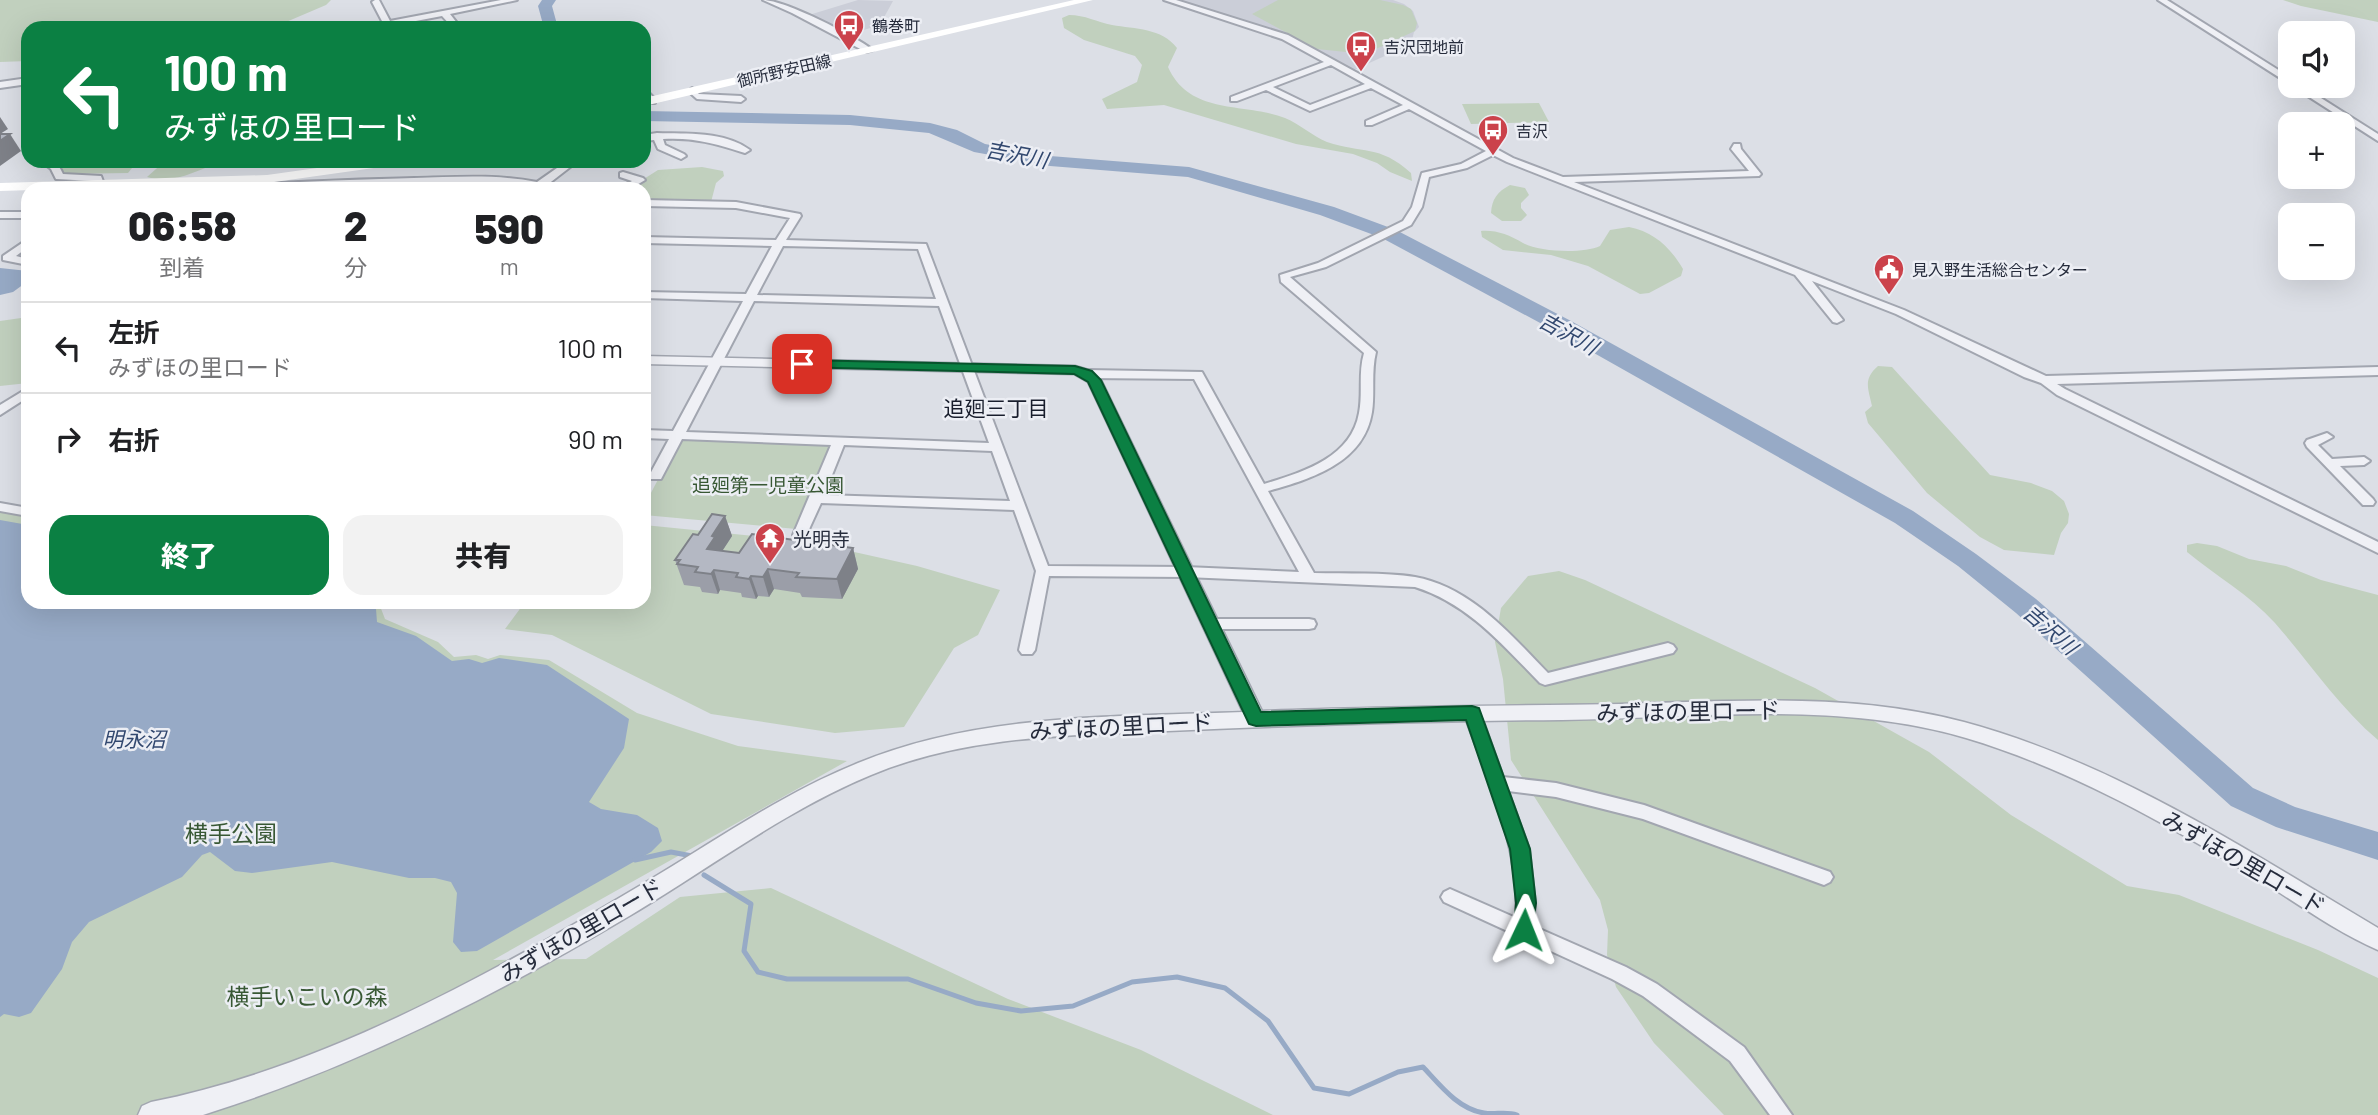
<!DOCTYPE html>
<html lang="ja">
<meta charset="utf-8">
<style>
body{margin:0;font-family:Barlow,"Noto Sans JP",sans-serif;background:#f2f2f2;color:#202124;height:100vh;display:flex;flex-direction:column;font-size:26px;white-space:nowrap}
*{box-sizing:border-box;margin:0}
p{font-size:23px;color:#757577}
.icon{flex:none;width:38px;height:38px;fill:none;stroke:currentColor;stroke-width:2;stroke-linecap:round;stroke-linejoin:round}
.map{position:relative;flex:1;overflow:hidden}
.sheet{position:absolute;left:21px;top:182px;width:630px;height:427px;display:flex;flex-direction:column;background:#fff;border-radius:21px;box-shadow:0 7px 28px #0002}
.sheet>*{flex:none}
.hud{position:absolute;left:21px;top:21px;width:630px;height:147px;border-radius:21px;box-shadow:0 7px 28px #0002;background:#0b8043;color:#fff;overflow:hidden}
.tools{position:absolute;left:2278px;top:21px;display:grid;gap:14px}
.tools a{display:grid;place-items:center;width:77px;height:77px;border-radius:14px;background:#fff;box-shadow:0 7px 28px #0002;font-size:35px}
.pin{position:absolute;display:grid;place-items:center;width:60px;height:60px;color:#fff;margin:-30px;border-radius:14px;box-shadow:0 4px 10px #0006}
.me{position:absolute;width:77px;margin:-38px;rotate:2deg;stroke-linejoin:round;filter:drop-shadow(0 0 5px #0008)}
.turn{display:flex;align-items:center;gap:24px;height:147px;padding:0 28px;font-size:32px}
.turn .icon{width:91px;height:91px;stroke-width:2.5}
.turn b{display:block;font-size:49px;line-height:60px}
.eta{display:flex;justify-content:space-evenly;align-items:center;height:119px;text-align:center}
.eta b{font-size:42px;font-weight:800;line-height:49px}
.cta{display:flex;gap:14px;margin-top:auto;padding:14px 28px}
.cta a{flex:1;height:80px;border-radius:21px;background:#0b8043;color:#fff;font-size:28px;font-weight:800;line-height:80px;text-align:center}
.cta a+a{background:#f2f2f2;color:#202124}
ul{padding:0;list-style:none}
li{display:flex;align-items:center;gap:21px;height:91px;padding:0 28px;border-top:2px solid #e0e0e0}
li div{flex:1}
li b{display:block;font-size:26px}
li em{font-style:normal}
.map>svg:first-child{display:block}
.built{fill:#cbced8}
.green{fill:#c1d0be}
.water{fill:#97aac6}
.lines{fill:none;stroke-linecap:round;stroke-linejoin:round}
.stream{stroke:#97aac6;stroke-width:5}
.river{fill:#97aac6;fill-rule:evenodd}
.minor-casing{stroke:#a2a6b0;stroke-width:4}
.tertiary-casing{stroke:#a2a6b0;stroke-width:3}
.minor{fill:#eff0f5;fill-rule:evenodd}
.tertiary{fill:#eff0f5;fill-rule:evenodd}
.secondary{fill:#fff;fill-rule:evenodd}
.wall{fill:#9b9ea8}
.shaded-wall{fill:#7e8188}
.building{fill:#b4b8c3;stroke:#7e8188;stroke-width:2}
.route{fill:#0b8043;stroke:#07532c;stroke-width:2}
.labels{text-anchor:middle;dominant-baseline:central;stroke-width:5;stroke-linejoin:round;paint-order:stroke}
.far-poi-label{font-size:16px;fill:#262c3c;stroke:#eceef4;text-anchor:start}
.far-street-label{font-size:16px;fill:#262c3c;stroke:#eceef4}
.park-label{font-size:19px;fill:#385834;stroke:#eceef4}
.poi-label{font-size:19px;fill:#262c3c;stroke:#eceef4;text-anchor:start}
.water-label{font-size:21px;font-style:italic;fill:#32486f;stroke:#eceef4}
.neighbourhood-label{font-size:21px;fill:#191e2d;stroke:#eceef4}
.near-street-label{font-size:23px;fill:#262c3c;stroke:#eceef4}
.near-park-label{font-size:23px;fill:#385834;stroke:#eceef4}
</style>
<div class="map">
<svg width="2378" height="1115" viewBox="0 0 2378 1115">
<rect width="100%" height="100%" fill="#dcdfe6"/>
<!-- built -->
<g class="built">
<path d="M858 0 893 1 882 21 886 23 848 35 809 15Z"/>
<path d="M1175 0H1393L1404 4 1413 11 1419 27 1414 32 1411 44 1354 70 1271 29Z"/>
</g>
<!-- green -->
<g class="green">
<path d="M0 0H331L326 5 272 28H28V61L0 62Z"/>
<path d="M1278 0H1380L1403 5 1411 9 1417 23 1415 31 1365 54 1317 49 1252 14Z"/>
<path d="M2283 0H2378V22L2301 6Z"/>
<path d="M1069 15C1085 15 1097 22 1112 25 1135 29 1162 28 1177 48L1168 67C1190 116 1244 102 1285 118 1300 124 1312 136 1327 142 1362 154 1379 144 1411 173L1412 181 1390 172 1377 163 1353 154 1296 144 1164 105 1107 109 1102 99 1137 82 1142 65 1135 56 1084 40 1064 28 1062 18Z"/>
<path d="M1539 103 1549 122 1471 124 1462 104Z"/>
<path d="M52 161H126L132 168 128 173 61 174Z"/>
<path d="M165 161H222C198 170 174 185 147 177Z"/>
<path d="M702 167 723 171 724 176 716 183 711 202 644 200V189H628L658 170Z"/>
<path d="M1510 185 1525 188 1529 195 1521 203V208L1527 215 1521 221H1502L1491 213C1492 199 1497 192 1510 185Z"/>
<path d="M1629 227C1654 232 1670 247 1683 269L1681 276 1649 293 1640 294 1588 266 1551 255 1503 250 1482 237 1481 231C1497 230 1509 235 1523 243 1539 252 1583 254 1600 246L1610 230Z"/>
<path d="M28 317V383L0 386V321Z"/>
<path d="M1878 366 1892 367 1990 475 2031 483 2052 491 2064 501 2069 514 2068 523 2061 533 2054 555 2004 550 1980 537 1927 493 1868 423 1865 412 1872 406C1868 388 1863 379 1878 366Z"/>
<path d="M680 438 832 444 796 529 644 515V506Z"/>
<path d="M0 506 28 511V602H375L380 606 385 619 438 642 454 657 476 655 488 659 500 655 549 660 637 713 738 746 847 761 493 960 586 959 680 897 771 888 1008 999 1141 1050 1273 1115H0Z"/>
<path d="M644 525 805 541 917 566 1000 590 978 635 954 648 904 727 835 733 711 714 552 635 505 629 525 602H644Z"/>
<path d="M2197 543 2217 546 2249 559 2286 566 2321 580 2378 595V740C2338 706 2310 663 2275 623 2250 595 2216 576 2187 552V545Z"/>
<path d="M1559 571 1585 580 1815 688 1929 752 2011 815 2127 886 2179 895 2318 950 2378 978V1115H1724L1654 1043 1616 987 1607 955 1608 930 1600 900 1511 760 1503 679 1495 642 1501 608 1528 576Z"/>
</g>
<!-- water -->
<g class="water">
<path d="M0 268 28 271V281L13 292 0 295Z"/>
<path d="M0 520 28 525V602H367L376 609 377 622 416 636 452 661 469 659 482 663 499 658 547 665 629 719 624 748 589 802 601 809 637 815 658 828 662 841 651 852 477 951 461 952 453 942 457 893 451 882 435 878H409L332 862 252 873 235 871 210 852 202 855 182 877 89 922 72 942 62 969 31 1013 19 1017 4 1014 0 1017Z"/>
</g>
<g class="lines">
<!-- stream -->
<g class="stream">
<path d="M635 860 671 852 692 856"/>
<path d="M704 875 751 904 744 951 758 972 787 979H908L976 1003 1021 1011 1073 1006 1132 982 1177 977 1225 988 1268 1021 1314 1088 1349 1094 1398 1072 1423 1067C1440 1085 1458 1109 1484 1113 1495 1115 1506 1111 1517 1115"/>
</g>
<!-- river -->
<g class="river">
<path d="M542 0H556L552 6 558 28H544L538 6Z"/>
<path d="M644 111 850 115 930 123 957 130 985 144 1050 156 1189 167 1334 207 1396 230 1571 321 1913 511 1976 554 2036 599 2253 788 2295 807 2378 832V860L2276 827 2231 806 2016 613 1958 566 1895 523 1555 331 1382 238 1320 215 1188 177 1050 166 974 152 929 133 850 125 644 121Z"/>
</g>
<!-- minor casing -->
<g class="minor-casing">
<g id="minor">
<path d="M375 0H379L390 21 501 0H517L450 14 461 28H453L442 16 379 28H363L383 23 372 2Z"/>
<path d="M763 0C785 0 855 36 873 50L866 52 792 13Z"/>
<path d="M1164 0H1176L1288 35 1513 158 1563 177 1749 171 1731 149 1734 144H1740L1741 149 1761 174 1759 176 1574 182 1904 310 2046 376 2378 367V375L2057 384 2065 389 2378 542V553L2057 395 2041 383 2024 377 1896 314 1812 281 1843 320 1837 323 1833 322 1795 275 1507 162 1493 155 1467 168 1429 177 1422 207 1411 225 1326 267 1290 277 1376 352C1371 372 1375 392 1372 412 1364 463 1311 479 1268 491L1314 573C1345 574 1385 572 1415 577 1471 587 1511 635 1548 673L1668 643 1673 645 1676 649 1673 653 1545 685 1540 683C1503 645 1467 603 1415 587L1186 577 1049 576 1035 650 1032 654H1022L1019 650 1036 571 1014 510 821 503 805 538H795L793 535 831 445 682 439 661 479H651L649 476 669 439 644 438V430L673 431 743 301 644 298V292L746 294 772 246 644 243V237L776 240 790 218 736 208 644 206V200L736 202 800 214 801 216 786 240 926 244 1048 566 1186 567 1299 572 1194 379 1087 378 1081 374 1087 370 1202 372 1264 484C1303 472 1351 458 1359 413 1363 393 1358 373 1364 353L1281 282 1280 275 1318 263 1403 221 1412 207 1422 173 1461 164 1486 151 1409 109 1372 125H1366V121L1403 105 1371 88 1310 111 1266 90 1237 101H1231V97L1324 62 1282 39ZM1331 65 1365 84 1310 105 1273 87ZM783 246 918 249 936 299 757 295ZM754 301 939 306 989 443 686 432ZM844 445 992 451 1010 501 824 495Z"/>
<path d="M2158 0H2167L2291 78V85Z"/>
<path d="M28 78V84L0 88V82Z"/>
<path d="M2292 86H2302L2378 134V141Z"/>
<path d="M644 88 655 99V103H649L644 97Z"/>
<path d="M692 88 699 94 741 96 745 99 741 102 697 99 688 91Z"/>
<path d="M657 133C687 134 724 131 750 150L745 153C717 144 693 137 663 139L665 145 684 154 686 156 681 159 658 149 654 140 644 141V135Z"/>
<path d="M40 161C52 161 58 162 63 174L101 176 104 184 99 187 96 186 94 181 56 179 51 169Z"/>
<path d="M567 161H578L547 185 559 189H540L517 184 457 183 231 189 236 186C295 181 354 180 414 178 455 177 497 174 537 182Z"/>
<path d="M623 172 643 178 645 180 630 189H618L632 181 620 177V173Z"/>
<rect x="0" y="212" width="28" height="6"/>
<path d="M28 239V247L16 256 28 259V265L3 260V256Z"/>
<path d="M28 388V397L0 415V405Z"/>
<path d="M2327 433 2333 437 2318 445 2332 459 2364 457 2370 461 2364 465 2340 466 2373 499 2375 502 2373 505H2363L2307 447 2305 443 2307 440Z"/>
<path d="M0 503 28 508V516L0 511Z"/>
<path d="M1211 619H1309L1314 620 1316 624 1314 628 1309 629H1211L1206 628 1204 624 1206 620Z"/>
<path d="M1472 707 1478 709 1480 713 1503 777 1556 783 1644 805 1830 872 1833 877 1830 882 1824 885 1643 819 1556 797 1508 791 1529 849 1535 903 1533 926 1626 967 1657 984 1744 1047 1792 1115H1770L1730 1061 1643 996 1612 979 1444 902 1441 897 1444 892 1450 889 1516 918C1521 848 1487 778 1464 713L1466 709Z"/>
</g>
</g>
<!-- tertiary casing -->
<g class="tertiary-casing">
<path id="tertiary" d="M644 356 1075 366 1092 371 1101 380 1262 711C1381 706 1501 706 1620 704 1735 701 1852 692 1964 722 2113 762 2247 850 2378 928V950C2336 932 2297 903 2258 879 2166 824 2070 769 1966 738 1836 700 1696 718 1562 720 1431 721 1299 725 1168 731 1069 735 964 736 871 775 786 810 710 868 631 915 498 994 359 1065 212 1112L203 1115H138L142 1106 151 1102C323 1068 491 974 641 885 712 843 781 794 858 763 978 713 1115 717 1243 712L1088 382 1074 374 644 364Z"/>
</g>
<!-- minor -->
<use href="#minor" class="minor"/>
<!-- tertiary -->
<use href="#tertiary" class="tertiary"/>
<!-- secondary -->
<g class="secondary">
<path d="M1074 0H1093L644 106V98Z"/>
<path d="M367 161H402L395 165 267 183 0 191V183L267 175Z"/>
</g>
</g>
<!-- wall -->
<path class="wall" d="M725 516 732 536 722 551 739 553 853 548 858 569 842 599 802 597 800 593 774 589 769 597 758 596 756 599 742 597 741 593 720 590 718 594 702 592 700 587 684 585 675 560 698 535Z"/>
<!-- shaded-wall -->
<g class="shaded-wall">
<path d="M0 117 8 129 0 134Z"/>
<path d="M10 134 21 151 0 166V141Z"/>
<path d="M725 516 732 536 721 553 707 549 712 536Z"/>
<path d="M853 548 858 569 842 599 837 579Z"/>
<path d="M768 569 774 589 769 597 763 577Z"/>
<path d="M714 570 720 590 718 594 711 574Z"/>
<path d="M751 576 758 596 756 599 749 579Z"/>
</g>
<!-- building -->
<g class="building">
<path d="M0 134H10L0 141Z"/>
<path d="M712 514 725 516 712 536 715 537 707 549 739 553 752 534 853 548 837 579 796 577 799 573 768 569 763 577 751 576 749 579 736 577 738 573 714 570 711 574 695 572 698 567 677 564 680 560H675L693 534 698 535Z"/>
</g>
<!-- route -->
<path class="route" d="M802 360 1075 366 1092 371 1101 380 1261 712 1472 706 1479 708 1530 849 1536 903 1531 936 1524 939 1517 936 1514 930 1516 903 1510 849 1466 720 1256 726 1249 724 1088 382 1074 374 797 367V361Z"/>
<!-- icons -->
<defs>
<g id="bus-pin" transform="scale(1.575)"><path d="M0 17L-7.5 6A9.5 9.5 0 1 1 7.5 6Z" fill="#cb424b" stroke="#eceef4"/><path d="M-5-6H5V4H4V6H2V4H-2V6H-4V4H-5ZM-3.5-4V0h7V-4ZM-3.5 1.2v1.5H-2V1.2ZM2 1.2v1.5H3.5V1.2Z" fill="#fff"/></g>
<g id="civic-pin" transform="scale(1.575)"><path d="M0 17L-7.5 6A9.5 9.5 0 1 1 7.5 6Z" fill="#cb424b" stroke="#eceef4"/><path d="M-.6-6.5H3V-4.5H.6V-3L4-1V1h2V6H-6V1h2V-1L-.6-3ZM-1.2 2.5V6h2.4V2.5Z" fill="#fff"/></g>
<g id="temple-pin" transform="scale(1.575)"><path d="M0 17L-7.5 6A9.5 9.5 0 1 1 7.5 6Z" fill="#cb424b" stroke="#eceef4"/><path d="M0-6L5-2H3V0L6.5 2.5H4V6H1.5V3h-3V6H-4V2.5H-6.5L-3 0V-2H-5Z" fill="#fff"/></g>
</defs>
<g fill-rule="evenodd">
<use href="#bus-pin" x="849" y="25"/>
<use href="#bus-pin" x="1361" y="46"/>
<use href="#bus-pin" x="1493" y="130"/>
<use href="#civic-pin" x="1889" y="269"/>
<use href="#temple-pin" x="770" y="538"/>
</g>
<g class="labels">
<!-- far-poi labels -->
<g class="far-poi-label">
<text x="872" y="25">鶴巻町</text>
<text x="1384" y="46">吉沢団地前</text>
<text x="1516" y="130">吉沢</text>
<text x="1912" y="269">見入野生活総合センター</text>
</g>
<!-- far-street labels -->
<g class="far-street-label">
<text transform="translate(784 70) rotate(-13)">御所野安田線</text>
</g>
<!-- park labels -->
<g class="park-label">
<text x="768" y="484">追廻第一児童公園</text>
</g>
<!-- poi labels -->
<g class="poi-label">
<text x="793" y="538">光明寺</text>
</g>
<!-- water labels -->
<g class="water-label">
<text transform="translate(1017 154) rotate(11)">吉沢川</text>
<text transform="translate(1569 333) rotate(29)">吉沢川</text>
<text transform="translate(2051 629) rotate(41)">吉沢川</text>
<text x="134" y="738">明永沼</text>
</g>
<!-- neighbourhood labels -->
<g class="neighbourhood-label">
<text x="996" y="407">追廻三丁目</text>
</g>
<!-- near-street labels -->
<g class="near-street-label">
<text transform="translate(1688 711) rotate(-1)">みずほの里ロード</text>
<text transform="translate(1121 726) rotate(-3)">みずほの里ロード</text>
<text transform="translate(2244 862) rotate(30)">みずほの里ロード</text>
<text transform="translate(581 930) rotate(-30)">みずほの里ロード</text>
</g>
<!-- near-park labels -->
<g class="near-park-label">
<text x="231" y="833">横手公園</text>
<text x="307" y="996">横手いこいの森</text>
</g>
</g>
</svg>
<div class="tools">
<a><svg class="icon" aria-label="sound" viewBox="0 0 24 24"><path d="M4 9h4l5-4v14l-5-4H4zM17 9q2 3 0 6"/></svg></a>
<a>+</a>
<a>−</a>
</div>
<div class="pin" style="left:802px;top:364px;background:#d93025"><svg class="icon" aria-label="arrive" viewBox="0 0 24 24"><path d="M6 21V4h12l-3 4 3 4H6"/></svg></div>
<svg class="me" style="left:1524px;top:930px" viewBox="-20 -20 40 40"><path d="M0-17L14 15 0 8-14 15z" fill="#0b8043" stroke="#fff" stroke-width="4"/></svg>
<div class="hud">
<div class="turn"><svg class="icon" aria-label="left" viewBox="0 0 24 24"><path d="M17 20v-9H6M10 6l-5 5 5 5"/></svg><div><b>100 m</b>みずほの里ロード</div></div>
</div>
<section class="sheet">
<div class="eta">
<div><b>06:58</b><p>到着</p></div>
<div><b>2</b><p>分</p></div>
<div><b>590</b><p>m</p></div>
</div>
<ul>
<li><svg class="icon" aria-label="left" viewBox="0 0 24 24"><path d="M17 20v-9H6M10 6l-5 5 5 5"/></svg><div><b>左折</b><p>みずほの里ロード</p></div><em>100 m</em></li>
<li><svg class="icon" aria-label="right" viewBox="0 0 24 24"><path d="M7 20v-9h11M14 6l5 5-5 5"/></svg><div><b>右折</b></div><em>90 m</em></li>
</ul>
<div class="cta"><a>終了</a><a>共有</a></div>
</section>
</div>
